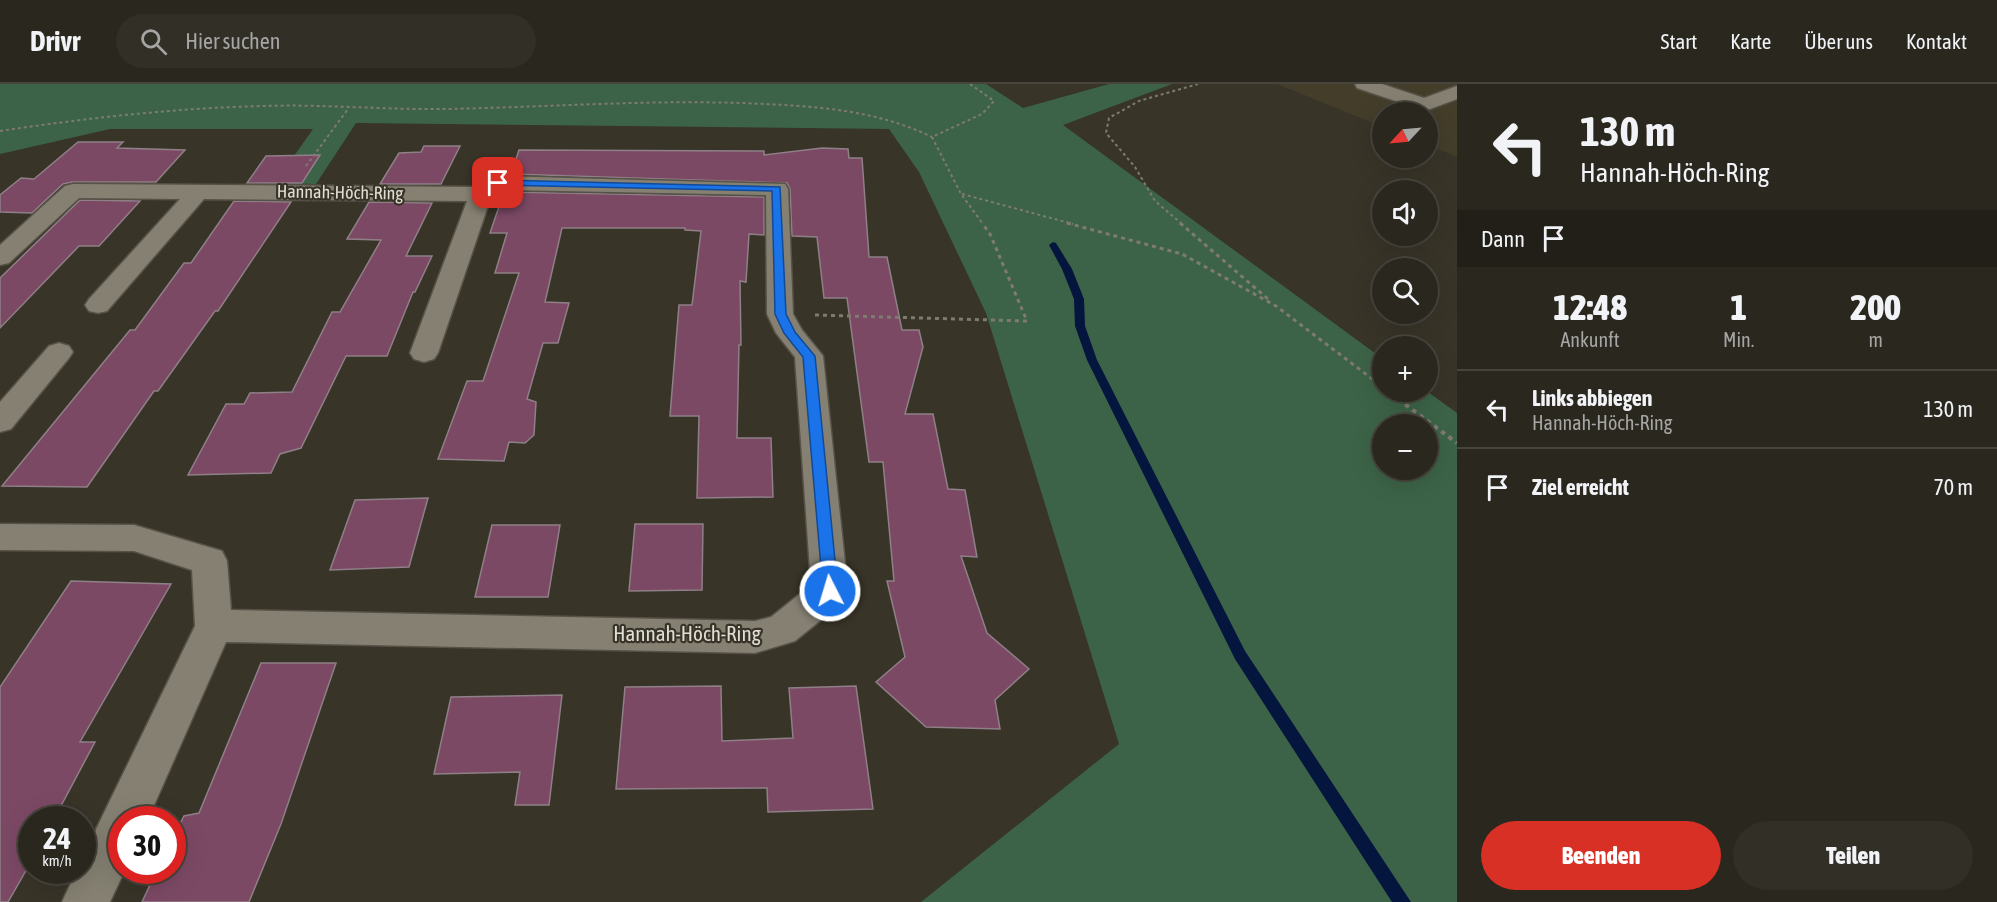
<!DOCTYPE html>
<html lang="de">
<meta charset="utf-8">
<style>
body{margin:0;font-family:"Asap Condensed",sans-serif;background:#322f27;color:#f1f3f6;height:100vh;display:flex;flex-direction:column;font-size:22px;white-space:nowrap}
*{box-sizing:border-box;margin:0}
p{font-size:20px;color:#a5a5a4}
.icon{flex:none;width:33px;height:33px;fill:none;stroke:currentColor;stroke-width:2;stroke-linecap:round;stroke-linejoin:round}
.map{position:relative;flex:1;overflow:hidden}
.drawer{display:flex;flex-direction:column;background:#2a271e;width:540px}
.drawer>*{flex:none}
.banner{background:#2a271e;color:#f1f3f6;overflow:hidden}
.needle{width:39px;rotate:244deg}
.fabs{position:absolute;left:1372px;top:18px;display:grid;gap:12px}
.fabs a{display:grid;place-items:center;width:66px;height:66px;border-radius:50%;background:#2a271e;box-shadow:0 6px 24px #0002,0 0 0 2px #46443c;font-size:30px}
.speed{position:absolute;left:18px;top:722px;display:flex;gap:12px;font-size:30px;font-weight:700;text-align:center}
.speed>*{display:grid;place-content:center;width:78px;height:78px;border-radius:50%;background:#2a271e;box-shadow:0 6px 24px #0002,0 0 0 2px #46443c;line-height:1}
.speed small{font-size:15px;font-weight:400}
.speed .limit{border:9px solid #d22;background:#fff;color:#111}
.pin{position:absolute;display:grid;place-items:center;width:51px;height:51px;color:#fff;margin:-26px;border-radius:12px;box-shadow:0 3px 9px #0006}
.me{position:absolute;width:66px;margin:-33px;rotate:355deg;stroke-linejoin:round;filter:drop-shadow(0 0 4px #0008)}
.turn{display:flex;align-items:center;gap:21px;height:126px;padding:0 24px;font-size:27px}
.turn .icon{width:78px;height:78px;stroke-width:2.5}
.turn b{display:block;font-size:42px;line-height:51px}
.then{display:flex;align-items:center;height:57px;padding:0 24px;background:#0003;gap:12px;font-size:22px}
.eta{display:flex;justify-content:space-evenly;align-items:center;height:102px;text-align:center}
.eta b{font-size:36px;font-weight:800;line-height:42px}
.cta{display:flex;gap:12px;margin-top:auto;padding:12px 24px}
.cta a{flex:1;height:69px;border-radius:36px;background:#d93025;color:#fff;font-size:24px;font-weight:800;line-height:69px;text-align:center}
.cta a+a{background:#322f27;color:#f1f3f6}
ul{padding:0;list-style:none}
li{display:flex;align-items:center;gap:18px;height:78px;padding:0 24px;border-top:2px solid #46443c}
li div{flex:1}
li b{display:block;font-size:22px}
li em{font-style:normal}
header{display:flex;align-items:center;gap:36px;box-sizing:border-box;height:84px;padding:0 30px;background:#2a271e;border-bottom:2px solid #46443c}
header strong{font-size:28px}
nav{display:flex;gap:33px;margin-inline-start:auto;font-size:21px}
.search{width:420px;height:54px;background:#322f27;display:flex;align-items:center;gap:15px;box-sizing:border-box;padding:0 21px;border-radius:33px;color:#a5a5a4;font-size:22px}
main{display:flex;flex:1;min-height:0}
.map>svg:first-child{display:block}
.built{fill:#433d2a}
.green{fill:#3c6347;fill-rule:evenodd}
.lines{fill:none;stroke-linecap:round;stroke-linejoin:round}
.stream{fill:#04163d;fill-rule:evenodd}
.building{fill:#7c4965;stroke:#8f7f87;stroke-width:1.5}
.minor-casing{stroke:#565247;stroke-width:3}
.path-far2{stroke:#7f7b71;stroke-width:2;stroke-dasharray:3 3;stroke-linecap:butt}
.path-far1{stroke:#7f7b71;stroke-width:3;stroke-dasharray:4 4;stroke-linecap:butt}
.path{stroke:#7f7b71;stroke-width:4;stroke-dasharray:4.5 4.5;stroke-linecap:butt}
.minor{fill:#858072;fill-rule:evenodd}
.route{fill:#1a73e8;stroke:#114b97;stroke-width:1.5}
.labels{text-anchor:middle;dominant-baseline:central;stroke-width:4.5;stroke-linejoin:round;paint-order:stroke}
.far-street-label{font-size:18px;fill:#e1ded6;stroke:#383428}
.street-label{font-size:21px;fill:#e1ded6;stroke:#383428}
</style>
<header>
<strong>Drivr</strong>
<div class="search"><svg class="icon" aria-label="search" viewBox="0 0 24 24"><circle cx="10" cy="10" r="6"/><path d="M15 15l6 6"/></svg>Hier suchen</div>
<nav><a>Start</a><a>Karte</a><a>Über uns</a><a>Kontakt</a></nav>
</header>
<main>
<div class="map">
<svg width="1457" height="818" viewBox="0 0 1457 818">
<rect width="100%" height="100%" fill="#383428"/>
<!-- built -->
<path class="built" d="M1277 0H1457V73L1428 61V28H1383V43Z"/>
<!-- green -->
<path class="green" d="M0 0H986L1023 24 1109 0H1172L1063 41 1383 275V308H1428L1457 329V818H921L1119 660 986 229 919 88 889 45 356 39 316 100 275 99 313 45H110L0 70ZM1383 340H1428V386H1383Z"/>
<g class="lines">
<!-- stream -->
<path class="stream" d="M1053 158 1056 159 1072 185 1084 215 1085 242 1097 276 1245 567 1411 818H1392L1235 575 1087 276 1075 242 1074 215 1062 185 1049 161Z"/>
</g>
<!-- building -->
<g class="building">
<path d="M78 58H123L117 64 185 66 156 98H72L63 100 32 129 0 128V111L21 94 34 95Z"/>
<path d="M424 62H460L441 100H380L399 69 421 68Z"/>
<path d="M822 64 848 65 849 74H862L869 173H887L902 246H919L923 263 905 330H933L948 405 965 406 977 473 961 472 987 549 1029 585 995 616 1000 645 926 643 876 598 905 573 887 497H894L883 378H869L847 214H824L817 153 792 152 790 105 787 99 511 90 519 66 764 67V71Z"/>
<path d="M320 71 302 99H247L266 72Z"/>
<path d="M504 108 764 113V151L749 150 746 198 740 197 741 261H739L737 354H771L773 413 697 414 699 332H670L679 221H692L701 147 685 146V144H562L545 218 569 219 558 259H543L527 315 536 318 534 351 525 359 509 358 504 377 438 375 467 297H483L519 189H495L507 149H490Z"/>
<path d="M80 116 140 117 99 162H79L0 244V194Z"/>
<path d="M234 117 291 118 218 227H215L158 307H154L87 403 2 402 130 246H135L184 179H191Z"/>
<path d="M369 118 432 119 406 172H432L415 208H413L387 272H346L301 364 280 370 271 389 188 391 226 320H244L250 309 292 308 332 228H340L381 156 347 155Z"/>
<path d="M428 414 409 483 330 486 355 416Z"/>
<path d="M635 440H703L702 506 629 507Z"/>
<path d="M492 441H560L548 513H475Z"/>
<path d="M71 497 171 500 80 658H95L54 735H32V776L8 818H0V603Z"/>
<path d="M261 579H336L281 740 249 818H142L157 786H172V755L184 732 199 729Z"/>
<path d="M721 602 722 657 793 654 789 604 856 602 873 725 768 728 767 704 616 705 625 603Z"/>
<path d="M562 611 549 721H515L520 688 434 690 451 613Z"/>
</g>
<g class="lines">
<!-- minor casing -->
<g class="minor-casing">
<g id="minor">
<path d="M1355 0H1382L1424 14 1457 2V15L1425 27 1357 4Z"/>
<path d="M498 92 785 100 788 105 793 230 802 246 823 272 848 507 843 518 795 557 755 569 226 558 148 735H122V786H125L110 818H62L77 786H82V774L195 542 192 486 134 467 0 466V440L134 441 222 467 227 477 231 526 755 537 771 533 811 501 795 273 776 249 767 230 766 111 503 106 491 113 438 269 434 275 424 278 414 275 410 269 467 117 204 115 107 227 98 229 89 227 85 221 89 215 180 115 79 114 9 179 0 181V161L65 102 73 100 476 103Z"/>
<path d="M59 259 69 262 73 268 69 274 11 345 0 348V318L49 262Z"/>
</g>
</g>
<!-- path-far2 -->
<g class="path-far2">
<path d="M970 0 994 17 982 30 932 53 961 110 983 140"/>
<path d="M0 47C87 34 175 24 263 22 324 20 385 26 447 25 546 23 644 16 743 19 809 22 872 24 932 53"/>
<path d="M306 82 348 25"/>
<path d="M962 110 1073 140"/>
<path d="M1182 140 1155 117 1135 83 1106 49 1109 34 1139 17 1198 0"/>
</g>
<!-- path-far1 -->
<g class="path-far1">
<path d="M1067 139 1182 170 1276 222 1383 303"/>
<path d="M1180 139 1268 215"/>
<path d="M815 231 1027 237 990 150 982 139"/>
<path d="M1389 308 1400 316"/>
</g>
<!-- path -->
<path class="path" d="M1398 315 1457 359"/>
<!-- minor -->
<use href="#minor" class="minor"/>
</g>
<!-- route -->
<path class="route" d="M498 96 780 103 786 230 795 248 815 272 838 507 835 511 830 513 825 511 823 507 803 273 784 249 775 230 772 107 495 101 494 99Z"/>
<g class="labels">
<!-- far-street labels -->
<g class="far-street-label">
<text transform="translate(340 108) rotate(1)">Hannah-Höch-Ring</text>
</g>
<!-- street labels -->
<g class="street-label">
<text x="687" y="549">Hannah-Höch-Ring</text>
</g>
</g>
</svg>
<div class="fabs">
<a><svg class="needle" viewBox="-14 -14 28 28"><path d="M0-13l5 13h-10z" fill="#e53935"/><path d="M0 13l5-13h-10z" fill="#a5a5a4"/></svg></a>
<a><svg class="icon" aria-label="sound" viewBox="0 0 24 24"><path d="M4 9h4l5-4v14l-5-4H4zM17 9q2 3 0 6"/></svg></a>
<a><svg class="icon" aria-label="search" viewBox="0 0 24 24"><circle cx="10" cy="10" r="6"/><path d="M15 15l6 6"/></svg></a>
<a>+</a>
<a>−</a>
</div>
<div class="speed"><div>24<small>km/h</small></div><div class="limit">30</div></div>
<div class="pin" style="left:498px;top:99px;background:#d93025"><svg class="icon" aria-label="arrive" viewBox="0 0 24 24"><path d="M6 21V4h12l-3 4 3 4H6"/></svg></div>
<svg class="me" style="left:830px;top:507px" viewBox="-20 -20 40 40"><circle r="17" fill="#1a73e8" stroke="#fff" stroke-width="3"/><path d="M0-11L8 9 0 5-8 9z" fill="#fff"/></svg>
</div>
<section class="drawer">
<div class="banner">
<div class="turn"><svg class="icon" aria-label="left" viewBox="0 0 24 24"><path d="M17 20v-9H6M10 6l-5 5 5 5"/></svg><div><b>130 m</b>Hannah-Höch-Ring</div></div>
<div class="then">Dann<svg class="icon" aria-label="arrive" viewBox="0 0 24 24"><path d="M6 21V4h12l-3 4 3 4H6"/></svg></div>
</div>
<div class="eta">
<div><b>12:48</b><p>Ankunft</p></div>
<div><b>1</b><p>Min.</p></div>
<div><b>200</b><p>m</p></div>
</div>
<ul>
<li><svg class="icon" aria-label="left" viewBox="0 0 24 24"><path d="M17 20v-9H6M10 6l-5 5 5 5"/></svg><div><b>Links abbiegen</b><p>Hannah-Höch-Ring</p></div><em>130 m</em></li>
<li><svg class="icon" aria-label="arrive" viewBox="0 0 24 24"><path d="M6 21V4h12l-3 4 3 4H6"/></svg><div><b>Ziel erreicht</b></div><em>70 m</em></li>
</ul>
<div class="cta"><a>Beenden</a><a>Teilen</a></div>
</section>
</main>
